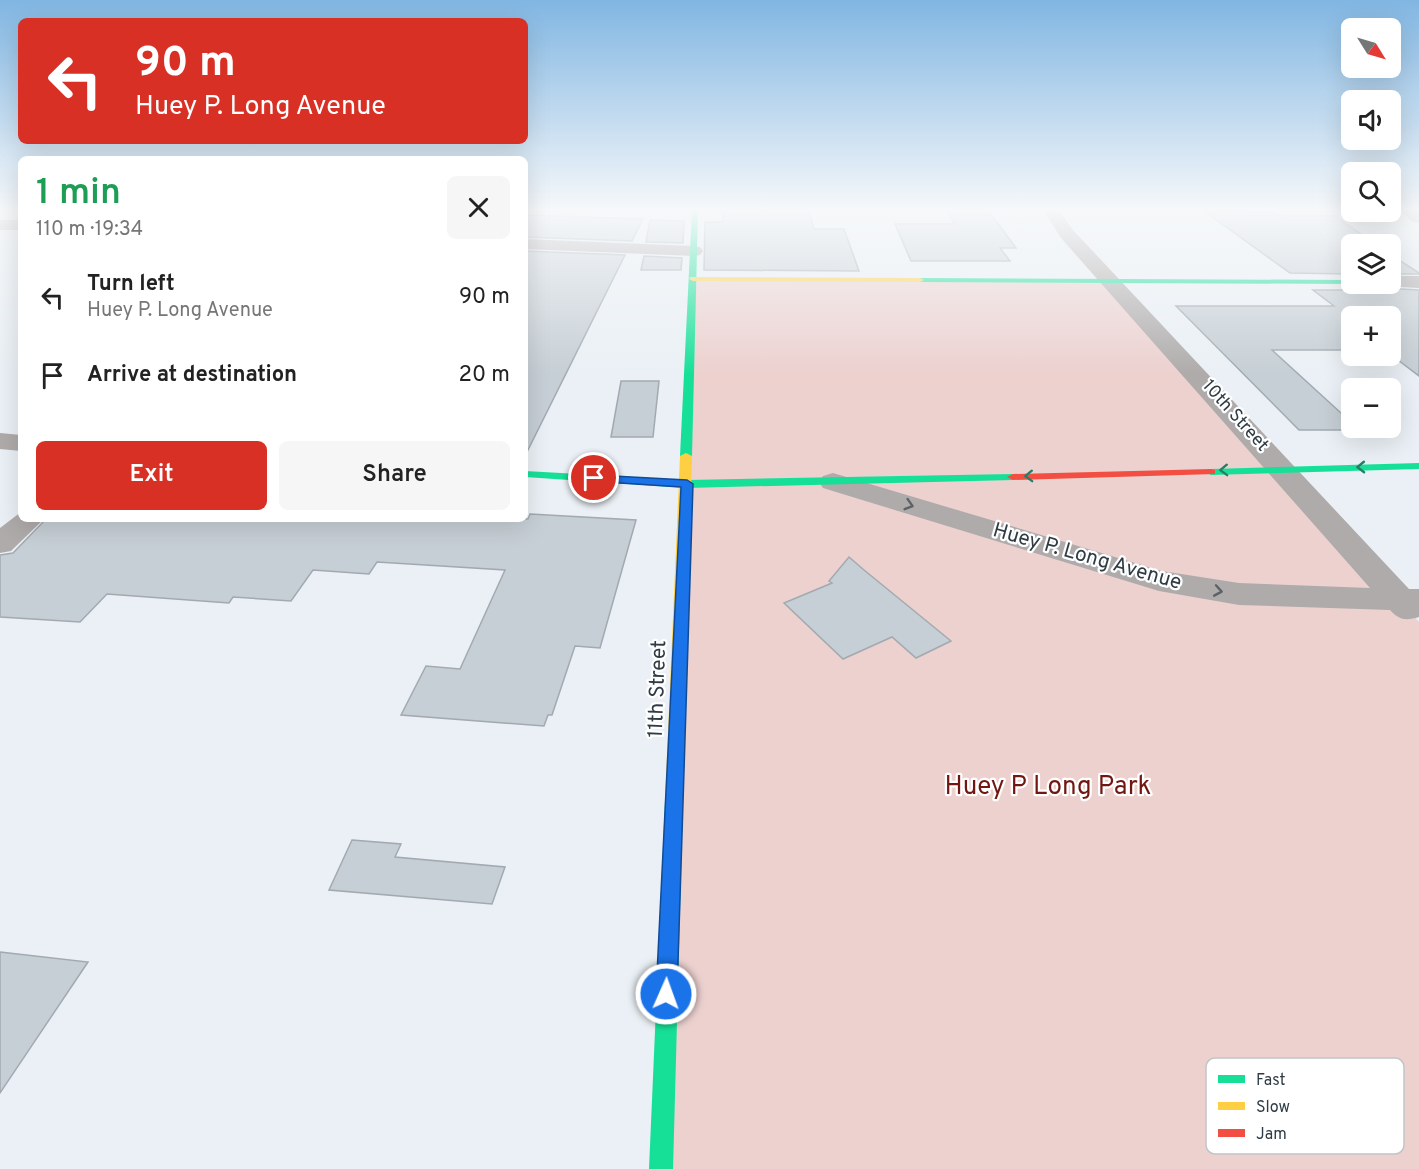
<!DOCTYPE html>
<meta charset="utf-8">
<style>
body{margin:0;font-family:Overpass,sans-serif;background:#f6f6f6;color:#222;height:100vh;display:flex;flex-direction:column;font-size:22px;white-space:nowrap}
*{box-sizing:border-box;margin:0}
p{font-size:20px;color:#767676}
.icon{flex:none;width:33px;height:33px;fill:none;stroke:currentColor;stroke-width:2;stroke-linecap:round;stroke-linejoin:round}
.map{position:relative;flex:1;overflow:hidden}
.drawer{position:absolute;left:18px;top:156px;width:510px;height:366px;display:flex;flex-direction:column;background:#fff;border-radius:9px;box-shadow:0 6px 24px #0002}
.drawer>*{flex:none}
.banner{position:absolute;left:18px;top:18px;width:510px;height:126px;border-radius:9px;box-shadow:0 6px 24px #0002;background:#d93025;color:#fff;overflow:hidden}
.needle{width:39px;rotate:127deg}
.controls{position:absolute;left:1341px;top:18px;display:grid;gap:12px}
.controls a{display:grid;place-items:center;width:60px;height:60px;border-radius:9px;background:#fff;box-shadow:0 6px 24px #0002;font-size:30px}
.pin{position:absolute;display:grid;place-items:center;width:51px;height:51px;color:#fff;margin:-26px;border:3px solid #fff;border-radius:50%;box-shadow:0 2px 6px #0007}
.me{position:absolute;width:66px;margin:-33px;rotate:2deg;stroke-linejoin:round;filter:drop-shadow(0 0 4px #0008)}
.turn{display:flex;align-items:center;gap:21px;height:126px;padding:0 18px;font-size:27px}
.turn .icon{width:78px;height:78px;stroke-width:2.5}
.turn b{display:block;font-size:42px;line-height:51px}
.round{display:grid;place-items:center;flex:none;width:63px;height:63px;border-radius:9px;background:#f6f6f6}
.head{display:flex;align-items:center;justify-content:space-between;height:102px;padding:0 18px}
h1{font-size:36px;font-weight:600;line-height:45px;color:#1e9e55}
.action{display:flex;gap:12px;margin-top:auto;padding:12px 18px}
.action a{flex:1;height:69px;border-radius:9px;background:#d93025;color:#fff;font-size:24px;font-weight:600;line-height:69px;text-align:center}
.action a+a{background:#f6f6f6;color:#222}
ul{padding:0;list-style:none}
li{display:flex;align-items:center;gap:18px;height:78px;padding:0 18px}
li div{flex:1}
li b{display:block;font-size:22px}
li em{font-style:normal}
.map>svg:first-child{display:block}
.green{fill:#ecd1cf}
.building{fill:#c6cfd5;stroke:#a2aab0;stroke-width:1.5}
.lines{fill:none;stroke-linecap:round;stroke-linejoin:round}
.street{fill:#afabab;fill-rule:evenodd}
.fast{fill:#16e098;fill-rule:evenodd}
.slow{fill:#ffcf43;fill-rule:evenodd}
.jam{fill:#f24e42;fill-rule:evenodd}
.oneway{stroke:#257e66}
.oneway2{stroke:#5c6368}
.route{fill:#1a73e8;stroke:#114b97;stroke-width:1.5}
.labels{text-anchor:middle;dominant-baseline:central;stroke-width:4.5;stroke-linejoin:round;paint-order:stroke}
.far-street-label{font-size:18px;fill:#2f3c44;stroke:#fff}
.street-label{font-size:21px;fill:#2f3c44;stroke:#fff}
.near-park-label{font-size:26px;fill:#711711;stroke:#fff}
.key{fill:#fff;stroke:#c1c4c7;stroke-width:1.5}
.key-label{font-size:16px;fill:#2f3c44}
</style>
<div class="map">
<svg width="1419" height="1169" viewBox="0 0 1419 1169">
<rect width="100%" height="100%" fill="#eaf0f5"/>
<!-- green -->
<path class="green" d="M693 279 1113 282 1419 622V1169H662Z"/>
<!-- building -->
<g class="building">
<path d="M723 210H809L814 229H844L859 271 704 270 705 222H723Z"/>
<path d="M946 210H988L1016 248H1000L1010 261H911L895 224H955Z"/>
<path d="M1204 211 1275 212 1281 216H1334L1376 244H1352V274L1290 273Z"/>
<path d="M525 215 643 219 632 241 525 237Z"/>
<path d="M650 220 684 221 683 243 646 242Z"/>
<path d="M525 251 625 255 525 456Z"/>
<path d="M1390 254 1419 273V274H1390Z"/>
<path d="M644 256 682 258 681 270H641Z"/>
<path d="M1363 284H1379L1383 288 1419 290V376L1390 354V316H1352V350H1272L1352 423V428L1359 430H1299L1176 306H1334L1313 290H1352Z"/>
<path d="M621 381H659L653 437H611Z"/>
<path d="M530 514 636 520 600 648 575 646 552 715H548L544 726 401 715 426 666 460 669 505 570 377 562 369 574 313 570 291 601 233 597 229 603 107 594 80 622 0 617V555L13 553 46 519H528Z"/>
<path d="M849 557 864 570 951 641 916 658 892 637 843 659 784 603 832 583 829 581Z"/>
<path d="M352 840 401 844 395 857 505 867 492 904 329 890Z"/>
<path d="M0 952 88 962 0 1093Z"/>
</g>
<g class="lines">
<!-- street -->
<g class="street">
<path d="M1043 210H1059L1073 230 1409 589H1419V617C1406 621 1399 620 1390 610L1239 605 1159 591 823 488 819 482 823 476 833 473 1162 571 1239 583 1370 588 1061 238Z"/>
<path d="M1399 210H1419V223L1413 222Z"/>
<rect x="0" y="220" width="21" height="10"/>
<path d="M525 239 694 246 700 247 703 251 700 255 694 256 525 249Z"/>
<path d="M1390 276H1419V288L1383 286 1381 284H1390Z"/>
<path d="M0 433 21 435V451L0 449Z"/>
<path d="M21 512V519H44L11 551 0 553V528Z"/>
</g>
<!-- fast -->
<g class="fast">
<path d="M692 210H698L692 456 686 459 680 456Z"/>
<path d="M917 278 1352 280V284H1355H1352L920 282H917Z"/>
<path d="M1419 463V469L1211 475 1205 472 1211 469Z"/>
<path d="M525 471 687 480 1013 474 1019 477 1013 480 687 488 525 477Z"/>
<path d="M674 794 680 796 683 801 673 1169H649L665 801 668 796Z"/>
</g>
<!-- slow -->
<g class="slow">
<path d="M690 277 920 278 924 280 920 282 693 281 689 279Z"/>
<path d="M686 453 692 456 683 801 680 806 674 808 668 806 665 801 680 456Z"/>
</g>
<!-- jam -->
<path class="jam" d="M1211 469 1215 470V474L1013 480 1007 477 1013 474Z"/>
</g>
<!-- one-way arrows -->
<defs><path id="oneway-chevron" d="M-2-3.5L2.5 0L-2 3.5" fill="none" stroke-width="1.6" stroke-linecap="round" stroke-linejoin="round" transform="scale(1.5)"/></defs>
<g class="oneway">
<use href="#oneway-chevron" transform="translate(1361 467) rotate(179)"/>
<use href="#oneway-chevron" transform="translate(1224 470) rotate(178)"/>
<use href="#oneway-chevron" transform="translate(1029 476) rotate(178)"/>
</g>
<g class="oneway2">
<use href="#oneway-chevron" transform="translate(909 505) rotate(17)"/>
<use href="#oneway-chevron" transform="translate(1218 591) rotate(10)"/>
</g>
<!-- sky -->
<linearGradient id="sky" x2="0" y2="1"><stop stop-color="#81b6e2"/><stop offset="0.56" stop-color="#f6f8fa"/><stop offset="1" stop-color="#f6f8fa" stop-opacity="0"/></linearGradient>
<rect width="1419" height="374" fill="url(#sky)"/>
<!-- route -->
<path class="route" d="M594 475 687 480 693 484 677 994 674 1001 666 1004 659 1001 656 994 681 487 590 481V476Z"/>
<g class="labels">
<!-- far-street labels -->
<g class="far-street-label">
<text transform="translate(1235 416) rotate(48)">10th Street</text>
</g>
<!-- street labels -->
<g class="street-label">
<text transform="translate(1087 557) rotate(16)">Huey P. Long Avenue</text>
<text transform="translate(658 689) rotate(-88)">11th Street</text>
</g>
<!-- near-park labels -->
<g class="near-park-label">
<text x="1048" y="787">Huey P Long Park</text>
</g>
</g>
<!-- legend -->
<rect x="1206" y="1058" width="198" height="96" rx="9" class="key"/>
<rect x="1218" y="1075" width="27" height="8" fill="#16e098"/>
<rect x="1218" y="1102" width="27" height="8" fill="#ffcf43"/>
<rect x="1218" y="1129" width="27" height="8" fill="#f24e42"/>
<g class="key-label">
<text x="1256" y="1085">Fast</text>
<text x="1256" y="1112">Slow</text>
<text x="1256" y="1139">Jam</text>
</g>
</svg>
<div class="controls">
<a><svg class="needle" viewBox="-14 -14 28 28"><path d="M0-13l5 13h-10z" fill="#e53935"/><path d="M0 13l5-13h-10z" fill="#767676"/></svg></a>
<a><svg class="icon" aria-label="sound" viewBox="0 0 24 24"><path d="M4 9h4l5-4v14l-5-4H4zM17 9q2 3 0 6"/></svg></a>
<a><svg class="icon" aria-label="search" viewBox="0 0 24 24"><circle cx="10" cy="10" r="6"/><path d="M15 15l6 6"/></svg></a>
<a><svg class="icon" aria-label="layers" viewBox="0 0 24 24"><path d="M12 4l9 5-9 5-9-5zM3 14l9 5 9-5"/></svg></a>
<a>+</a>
<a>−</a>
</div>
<div class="pin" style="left:594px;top:478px;background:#d93025"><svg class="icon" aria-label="arrive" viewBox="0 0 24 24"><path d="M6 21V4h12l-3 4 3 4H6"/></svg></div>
<svg class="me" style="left:666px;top:994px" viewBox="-20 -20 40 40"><circle r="17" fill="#1a73e8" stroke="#fff" stroke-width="3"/><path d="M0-11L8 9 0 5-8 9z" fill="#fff"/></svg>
<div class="banner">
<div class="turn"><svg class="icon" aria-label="left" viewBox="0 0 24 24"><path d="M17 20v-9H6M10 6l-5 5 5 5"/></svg><div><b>90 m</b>Huey P. Long Avenue</div></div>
</div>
<section class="drawer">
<div class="head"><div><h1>1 min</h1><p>110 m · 19:34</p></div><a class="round"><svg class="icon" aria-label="close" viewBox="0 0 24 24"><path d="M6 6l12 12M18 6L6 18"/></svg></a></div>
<ul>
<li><svg class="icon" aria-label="left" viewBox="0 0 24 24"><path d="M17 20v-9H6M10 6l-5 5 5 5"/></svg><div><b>Turn left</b><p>Huey P. Long Avenue</p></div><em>90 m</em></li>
<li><svg class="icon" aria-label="arrive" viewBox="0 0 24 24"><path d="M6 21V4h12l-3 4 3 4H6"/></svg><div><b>Arrive at destination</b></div><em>20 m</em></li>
</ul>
<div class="action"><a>Exit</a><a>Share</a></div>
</section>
</div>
